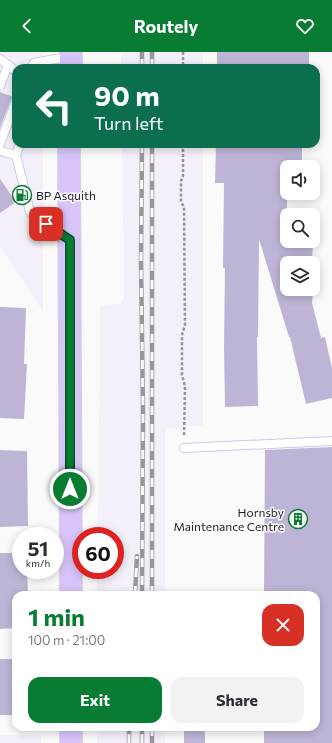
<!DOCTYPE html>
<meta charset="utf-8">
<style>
body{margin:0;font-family:Commissioner,sans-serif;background:#f2f2f3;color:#2b2b33;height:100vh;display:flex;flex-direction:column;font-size:15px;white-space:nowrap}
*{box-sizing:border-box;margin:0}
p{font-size:13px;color:#7c7c81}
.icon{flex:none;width:22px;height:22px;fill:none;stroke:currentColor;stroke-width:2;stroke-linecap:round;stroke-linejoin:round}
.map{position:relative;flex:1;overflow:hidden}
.sheet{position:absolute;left:12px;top:539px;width:308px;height:140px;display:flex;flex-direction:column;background:#fff;border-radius:12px;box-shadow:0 2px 10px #0003}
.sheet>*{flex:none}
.hud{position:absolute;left:12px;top:12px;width:308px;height:84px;border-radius:12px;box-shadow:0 2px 10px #0003;background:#0b6e4f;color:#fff;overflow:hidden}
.tools{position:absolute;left:280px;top:108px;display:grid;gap:8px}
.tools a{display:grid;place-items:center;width:40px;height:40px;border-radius:8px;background:#fff;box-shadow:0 2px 10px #0003;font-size:20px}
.speed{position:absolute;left:12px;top:475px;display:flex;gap:8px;font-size:20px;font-weight:700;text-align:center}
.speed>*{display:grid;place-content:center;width:52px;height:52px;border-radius:50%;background:#fff;box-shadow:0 2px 10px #0003;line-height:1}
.speed small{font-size:10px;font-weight:400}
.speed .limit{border:6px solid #d22;background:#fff;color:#111}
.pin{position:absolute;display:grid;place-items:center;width:34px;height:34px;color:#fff;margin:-17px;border-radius:8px;box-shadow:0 2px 6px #0006}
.me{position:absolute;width:44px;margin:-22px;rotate:0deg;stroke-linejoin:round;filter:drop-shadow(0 0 3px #0008)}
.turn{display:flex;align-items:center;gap:14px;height:84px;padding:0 16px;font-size:18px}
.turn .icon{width:52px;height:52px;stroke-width:2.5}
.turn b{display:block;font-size:28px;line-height:34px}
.round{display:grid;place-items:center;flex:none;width:42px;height:42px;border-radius:12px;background:#f2f2f3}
.summary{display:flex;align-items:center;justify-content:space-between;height:68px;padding:0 16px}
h1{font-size:24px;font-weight:700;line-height:30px;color:#077c32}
.action{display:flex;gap:8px;margin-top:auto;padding:8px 16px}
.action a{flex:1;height:46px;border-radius:12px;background:#077c32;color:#fff;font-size:16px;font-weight:700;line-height:46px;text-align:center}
.action a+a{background:#f2f2f3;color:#2b2b33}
header{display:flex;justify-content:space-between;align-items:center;height:52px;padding:0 16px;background:#077c32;color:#fff;font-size:18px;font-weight:700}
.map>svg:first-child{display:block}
.built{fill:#f3f0f9}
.building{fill:#beb4d6}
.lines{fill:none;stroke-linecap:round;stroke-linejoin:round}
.lane-casing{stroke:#d1c7ea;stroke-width:10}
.primary-casing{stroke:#d7d6d8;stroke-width:24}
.path{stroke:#949298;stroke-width:2.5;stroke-dasharray:3 2;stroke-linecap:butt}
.lane{stroke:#fff;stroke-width:8}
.primary{stroke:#d7c5fa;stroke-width:22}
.rail-casing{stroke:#98969c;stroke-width:4.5}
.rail{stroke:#fafafa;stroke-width:3;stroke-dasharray:9;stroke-linecap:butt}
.route-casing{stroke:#055120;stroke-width:10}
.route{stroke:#077c32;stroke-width:7}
.labels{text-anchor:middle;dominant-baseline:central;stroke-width:3;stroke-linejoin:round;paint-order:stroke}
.poi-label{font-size:12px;fill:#201c29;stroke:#fafafa;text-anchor:start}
</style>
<header><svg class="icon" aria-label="back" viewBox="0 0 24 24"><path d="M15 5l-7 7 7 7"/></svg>Routely<svg class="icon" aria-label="heart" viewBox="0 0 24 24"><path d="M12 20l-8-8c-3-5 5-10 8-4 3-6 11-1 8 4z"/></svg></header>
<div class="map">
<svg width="332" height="691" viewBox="0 0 332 691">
<rect width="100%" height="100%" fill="#fafafa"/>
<!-- built -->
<g class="built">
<path d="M0 0H43V16H16V92H43V259L0 194Z"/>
<rect x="121" y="0" width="82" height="16"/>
<path d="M122 92H203V373L165 377V543H97V518H115V484H98L100 253 121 252 124 245Z"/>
<rect x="97" y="675" width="68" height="16"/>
<rect x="0" y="683" width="41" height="8"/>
</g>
<!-- building -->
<g class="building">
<path d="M217 0H309V13H281V12L217 14Z"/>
<path d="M0 40 13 45 11 47 0 76Z"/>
<path d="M216 92H302V115H287V161H313V163H287V189H313L312 211H287V237H313L312 251 321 286 325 285 332 316V346L306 352 290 285H289L259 187 258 285H257L258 354 225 355 224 294 225 216H223L224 131H215Z"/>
<path d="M0 127 16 150 0 161Z"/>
<path d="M0 255 26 256 24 312H27L24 367 0 366Z"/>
<path d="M332 395V691H264V675H316V543H264L265 398Z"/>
<path d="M0 398 27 399 28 474 0 475Z"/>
<path d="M0 501H21V518H27L28 543H16V576L0 577Z"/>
<rect x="0" y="607" width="16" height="56"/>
<rect x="184" y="675" width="21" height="16"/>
</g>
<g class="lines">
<!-- lane casing -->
<g class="lane-casing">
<g id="lane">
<path d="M0 7 8 13 0 34"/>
<path d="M8 13 16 19"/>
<path d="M31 16 34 11 71 4"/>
<path d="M0 92 16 49"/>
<path d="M0 99 16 103 20 92"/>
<path d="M16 103 30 160 67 187"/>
<path d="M184 396 332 389"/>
</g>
</g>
<!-- primary casing -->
<g class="primary-casing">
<g id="primary">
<path d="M71 16V0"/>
<path d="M69 92 71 543"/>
<path d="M71 675V691"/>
</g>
</g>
<!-- path -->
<g class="path">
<path d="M183 0V16"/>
<path d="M183 92V124L181 129V150L184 155 185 273 182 283V323L185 334 184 384"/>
</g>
<!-- lane -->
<use href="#lane" class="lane"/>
<!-- primary -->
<use href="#primary" class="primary"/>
<!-- rail casing -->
<g class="rail-casing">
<g id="rail">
<path d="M142 16V0"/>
<path d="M152 16V0"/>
<path d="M142 92 141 208 143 360 142 543"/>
<path d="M135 543 137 504"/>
<path d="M152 543V92"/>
<path d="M152 675V691"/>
<path d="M129 691V675"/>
<path d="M142 691V675"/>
</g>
</g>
<!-- rail -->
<use href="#rail" class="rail"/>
</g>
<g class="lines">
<!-- route casing -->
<g class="route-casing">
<path id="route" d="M46 172 70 188V437"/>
</g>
<!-- route -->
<use href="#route" class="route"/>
</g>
<!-- icons -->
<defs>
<g id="fuel-ring" transform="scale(1)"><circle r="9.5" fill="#fafafa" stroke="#077c32" stroke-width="1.5"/><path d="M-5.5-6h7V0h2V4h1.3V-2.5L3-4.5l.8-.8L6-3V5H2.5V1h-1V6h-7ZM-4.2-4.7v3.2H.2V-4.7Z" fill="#077c32"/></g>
<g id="building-ring" transform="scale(1)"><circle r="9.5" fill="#fafafa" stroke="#077c32" stroke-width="1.5"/><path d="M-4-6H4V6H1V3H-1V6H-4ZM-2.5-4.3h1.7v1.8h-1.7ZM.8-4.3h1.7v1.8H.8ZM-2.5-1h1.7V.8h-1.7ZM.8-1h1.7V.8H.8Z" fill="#077c32"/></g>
</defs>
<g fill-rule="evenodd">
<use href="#fuel-ring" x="22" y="143"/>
<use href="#building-ring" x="298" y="467"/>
</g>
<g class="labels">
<!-- poi labels -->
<g class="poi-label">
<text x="36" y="143">BP Asquith</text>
<text x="284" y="460" text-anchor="end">Hornsby<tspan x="284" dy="14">Maintenance Centre</tspan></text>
</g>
</g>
</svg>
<div class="tools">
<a><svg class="icon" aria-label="sound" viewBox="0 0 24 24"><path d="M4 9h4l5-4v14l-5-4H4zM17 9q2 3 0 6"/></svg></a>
<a><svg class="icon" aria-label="search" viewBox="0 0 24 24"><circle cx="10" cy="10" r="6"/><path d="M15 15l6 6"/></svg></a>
<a><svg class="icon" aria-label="layers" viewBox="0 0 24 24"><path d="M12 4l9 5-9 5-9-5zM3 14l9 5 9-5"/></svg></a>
</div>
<div class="speed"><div>51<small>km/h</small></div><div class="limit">60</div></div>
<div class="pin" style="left:46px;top:172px;background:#d93025"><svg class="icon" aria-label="arrive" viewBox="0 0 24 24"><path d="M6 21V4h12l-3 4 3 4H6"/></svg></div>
<svg class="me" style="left:70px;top:437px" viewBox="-20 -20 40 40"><circle r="17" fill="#077c32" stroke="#fff" stroke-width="3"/><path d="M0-11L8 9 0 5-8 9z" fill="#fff"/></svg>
<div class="hud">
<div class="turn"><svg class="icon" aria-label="left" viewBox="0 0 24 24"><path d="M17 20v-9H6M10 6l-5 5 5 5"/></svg><div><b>90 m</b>Turn left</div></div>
</div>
<section class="sheet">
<div class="summary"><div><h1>1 min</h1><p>100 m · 21:00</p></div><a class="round" style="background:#d93025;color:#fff"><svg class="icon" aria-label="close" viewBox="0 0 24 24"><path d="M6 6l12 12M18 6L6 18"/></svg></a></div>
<div class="action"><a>Exit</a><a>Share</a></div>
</section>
</div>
